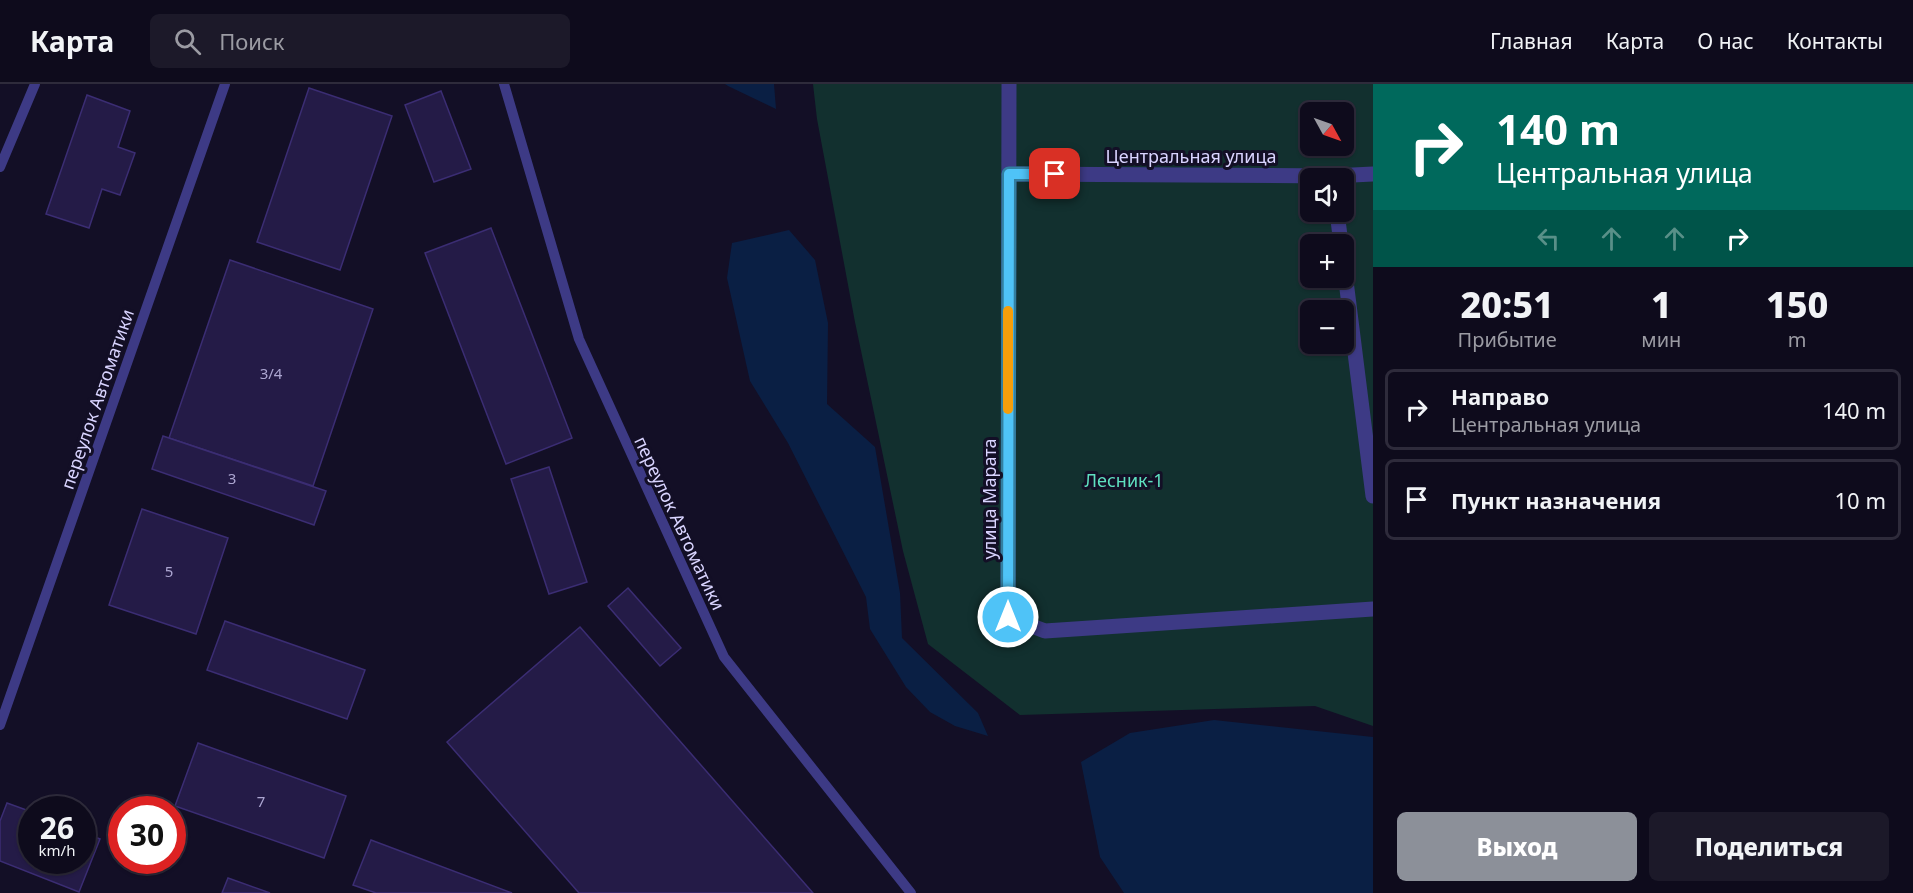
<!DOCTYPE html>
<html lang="ru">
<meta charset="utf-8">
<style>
body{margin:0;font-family:"Noto Sans",sans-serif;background:#1c1929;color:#f1f3f6;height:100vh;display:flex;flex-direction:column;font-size:22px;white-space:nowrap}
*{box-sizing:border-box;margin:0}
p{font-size:20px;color:#9b9ba3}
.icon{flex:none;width:33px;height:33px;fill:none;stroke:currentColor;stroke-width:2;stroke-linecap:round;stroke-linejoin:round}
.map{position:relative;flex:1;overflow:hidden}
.details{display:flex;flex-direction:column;background:#0e0b1c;width:540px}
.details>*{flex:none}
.guide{background:#00695c;color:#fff;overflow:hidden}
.needle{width:39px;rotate:130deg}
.fabs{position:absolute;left:1300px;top:18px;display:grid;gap:12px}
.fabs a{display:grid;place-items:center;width:54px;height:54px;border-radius:9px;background:#0e0b1c;box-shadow:0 2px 4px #0004,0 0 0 2px #2e2b3b;font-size:30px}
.speed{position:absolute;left:18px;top:712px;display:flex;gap:12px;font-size:30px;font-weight:700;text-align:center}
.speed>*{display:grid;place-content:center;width:78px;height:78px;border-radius:50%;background:#0e0b1c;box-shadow:0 2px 4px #0004,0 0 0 2px #2e2b3b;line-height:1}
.speed small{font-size:15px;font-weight:400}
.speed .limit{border:9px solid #d22;background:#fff;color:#111}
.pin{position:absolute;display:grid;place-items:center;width:51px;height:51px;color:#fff;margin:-26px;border-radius:12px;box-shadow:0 3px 9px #0006}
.me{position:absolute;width:66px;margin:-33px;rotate:0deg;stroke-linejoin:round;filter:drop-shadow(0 0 4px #0008)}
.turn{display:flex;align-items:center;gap:21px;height:126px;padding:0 24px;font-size:27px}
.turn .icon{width:78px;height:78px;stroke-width:2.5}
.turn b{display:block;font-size:42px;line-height:51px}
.lanes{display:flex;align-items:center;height:57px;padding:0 24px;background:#0003;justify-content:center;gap:30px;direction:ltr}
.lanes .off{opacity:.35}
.eta{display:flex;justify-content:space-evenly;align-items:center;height:102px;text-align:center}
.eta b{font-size:36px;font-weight:800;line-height:42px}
.primary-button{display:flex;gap:12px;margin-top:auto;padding:12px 24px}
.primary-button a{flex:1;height:69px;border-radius:9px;background:#8c9099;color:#fff;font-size:24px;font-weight:800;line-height:69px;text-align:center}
.primary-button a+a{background:#1c1929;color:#f1f3f6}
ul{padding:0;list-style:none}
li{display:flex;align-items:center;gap:18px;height:81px;margin:0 12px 9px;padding:0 12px;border:3px solid #2e2b3b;border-radius:9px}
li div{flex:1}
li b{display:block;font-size:22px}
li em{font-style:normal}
header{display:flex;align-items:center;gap:36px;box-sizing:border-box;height:84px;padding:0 30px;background:#0e0b1c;border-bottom:2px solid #2e2b3b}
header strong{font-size:28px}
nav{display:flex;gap:33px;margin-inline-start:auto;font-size:21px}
.search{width:420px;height:54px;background:#1c1929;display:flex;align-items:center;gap:15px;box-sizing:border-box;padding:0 21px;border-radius:9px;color:#9b9ba3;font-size:22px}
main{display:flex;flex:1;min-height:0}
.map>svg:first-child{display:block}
.green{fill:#12302f;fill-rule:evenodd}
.water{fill:#0a1f44}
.building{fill:#241b47;stroke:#3b2d73;stroke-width:1.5}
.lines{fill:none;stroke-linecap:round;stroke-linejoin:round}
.lane{stroke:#3d3a85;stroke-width:10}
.street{stroke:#3d3a85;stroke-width:15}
.route-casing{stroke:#337fa1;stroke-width:15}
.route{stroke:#4fc3f7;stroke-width:10}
.slow{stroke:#f59e0b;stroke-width:10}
.labels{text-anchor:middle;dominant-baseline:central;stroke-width:6;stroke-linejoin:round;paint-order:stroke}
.number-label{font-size:15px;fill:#aca6d1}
.street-label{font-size:18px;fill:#d9d4ff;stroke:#130f26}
.park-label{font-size:18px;fill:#5fe0c0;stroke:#130f26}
</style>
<header>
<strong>Карта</strong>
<div class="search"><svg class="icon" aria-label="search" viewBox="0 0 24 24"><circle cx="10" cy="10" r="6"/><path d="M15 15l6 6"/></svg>Поиск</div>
<nav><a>Главная</a><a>Карта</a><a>О нас</a><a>Контакты</a></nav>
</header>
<main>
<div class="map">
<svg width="1373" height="809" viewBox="0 0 1373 809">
<rect width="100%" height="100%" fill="#130f26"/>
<!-- green -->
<path class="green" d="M813 0H1373V642L1315 622 1020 631 928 560 903 467 855 238 817 35ZM1311 28H1344V62H1311ZM1311 94H1344V128H1311ZM1311 160H1344V194H1311ZM1311 226H1344V260H1311Z"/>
<!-- water -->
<g class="water">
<path d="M725 0H774L776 25 728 2Z"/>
<path d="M789 146 815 176 828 239 827 320 875 363 900 509 902 554 978 629 988 652 955 642 930 628 906 603 870 545 866 513 788 359 750 297 727 194 732 159Z"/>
<path d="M1214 636 1373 653V809H1124L1100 773 1081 678 1130 649Z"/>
</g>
<!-- building -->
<g class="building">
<path d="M309 4 392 32 340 186 257 158Z"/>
<path d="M441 7 471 85 434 98 405 21Z"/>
<path d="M87 11 130 27 118 63 135 69 120 111 102 105 89 144 46 130Z"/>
<path d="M491 144 572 354 506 380 425 169Z"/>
<path d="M230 176 373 225 313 402 169 354Z"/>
<path d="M163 352 326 407 314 441 152 385Z"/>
<path d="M549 383 587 498 549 510 511 395Z"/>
<path d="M142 425 228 454 196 550 109 521Z"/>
<path d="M628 504 681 564 660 582 608 522Z"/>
<path d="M225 537 365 586 347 635 207 586Z"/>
<path d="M580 543 813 809H579L447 658Z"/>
<path d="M198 659 346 712 324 774 175 722Z"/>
<path d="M7 719 32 728V777H82V748L100 755 79 808 0 777V737Z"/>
<path d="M371 756 512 809H376L353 801Z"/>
<path d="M228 794 270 809H222Z"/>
</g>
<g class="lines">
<!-- lane -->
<g class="lane">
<path d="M504 0 579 255 724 573 911 809"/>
<path d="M0 83 35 0"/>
<path d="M0 641 225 0"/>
</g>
<!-- street -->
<g class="street">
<path d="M1009 0 1008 533 1045 547 1373 525"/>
<path d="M1009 90 1333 92 1373 90"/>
<path d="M1337 128 1341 160"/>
<path d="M1344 181 1373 412"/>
</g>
</g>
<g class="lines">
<!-- route casing -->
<g class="route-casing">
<path id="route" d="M1008 533 1009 90H1055"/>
</g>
<!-- route -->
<use href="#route" class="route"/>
<!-- slow -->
<path class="slow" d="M1008 325V227"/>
</g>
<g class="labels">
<!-- number labels -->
<g class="number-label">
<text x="271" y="289">3/4</text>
<text x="232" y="394">3</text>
<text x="169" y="487">5</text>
<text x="261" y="717">7</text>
</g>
<!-- street labels -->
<g class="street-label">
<text x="1191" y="72">Центральная улица</text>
<text transform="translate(97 315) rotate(-71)">переулок Автоматики</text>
<text transform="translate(989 415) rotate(-90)">улица Марата</text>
<text transform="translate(680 439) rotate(65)">переулок Автоматики</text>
</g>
<!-- park labels -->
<g class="park-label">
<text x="1124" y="396">Лесник-1</text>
</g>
</g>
</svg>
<div class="fabs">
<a><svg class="needle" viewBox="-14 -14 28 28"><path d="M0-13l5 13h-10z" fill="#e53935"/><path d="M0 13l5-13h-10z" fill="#9b9ba3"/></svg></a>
<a><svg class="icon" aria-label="sound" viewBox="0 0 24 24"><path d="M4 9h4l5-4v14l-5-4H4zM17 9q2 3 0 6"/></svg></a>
<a>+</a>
<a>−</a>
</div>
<div class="speed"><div>26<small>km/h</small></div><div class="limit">30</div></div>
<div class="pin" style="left:1055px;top:90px;background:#d93025"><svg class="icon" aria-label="arrive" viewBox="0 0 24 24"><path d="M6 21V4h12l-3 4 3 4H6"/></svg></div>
<svg class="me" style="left:1008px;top:533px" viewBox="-20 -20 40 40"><circle r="17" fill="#4fc3f7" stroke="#fff" stroke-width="3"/><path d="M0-11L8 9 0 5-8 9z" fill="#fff"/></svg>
</div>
<section class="details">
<div class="guide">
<div class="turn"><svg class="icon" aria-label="right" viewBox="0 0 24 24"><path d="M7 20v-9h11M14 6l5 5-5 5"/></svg><div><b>140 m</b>Центральная улица</div></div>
<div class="lanes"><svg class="icon off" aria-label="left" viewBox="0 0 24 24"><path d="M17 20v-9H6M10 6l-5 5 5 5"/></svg><svg class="icon off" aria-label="ahead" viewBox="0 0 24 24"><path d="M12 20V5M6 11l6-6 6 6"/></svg><svg class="icon off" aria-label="ahead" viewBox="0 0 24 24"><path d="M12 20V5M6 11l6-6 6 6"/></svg><svg class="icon" aria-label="right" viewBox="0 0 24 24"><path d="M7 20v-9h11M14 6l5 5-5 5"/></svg></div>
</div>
<div class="eta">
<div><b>20:51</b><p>Прибытие</p></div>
<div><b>1</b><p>мин</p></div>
<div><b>150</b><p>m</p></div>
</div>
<ul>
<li><svg class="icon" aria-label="right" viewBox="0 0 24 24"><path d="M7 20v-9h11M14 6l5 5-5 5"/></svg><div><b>Направо</b><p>Центральная улица</p></div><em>140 m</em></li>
<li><svg class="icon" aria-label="arrive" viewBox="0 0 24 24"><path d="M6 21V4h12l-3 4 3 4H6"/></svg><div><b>Пункт назначения</b></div><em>10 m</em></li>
</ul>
<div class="primary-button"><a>Выход</a><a>Поделиться</a></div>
</section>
</main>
